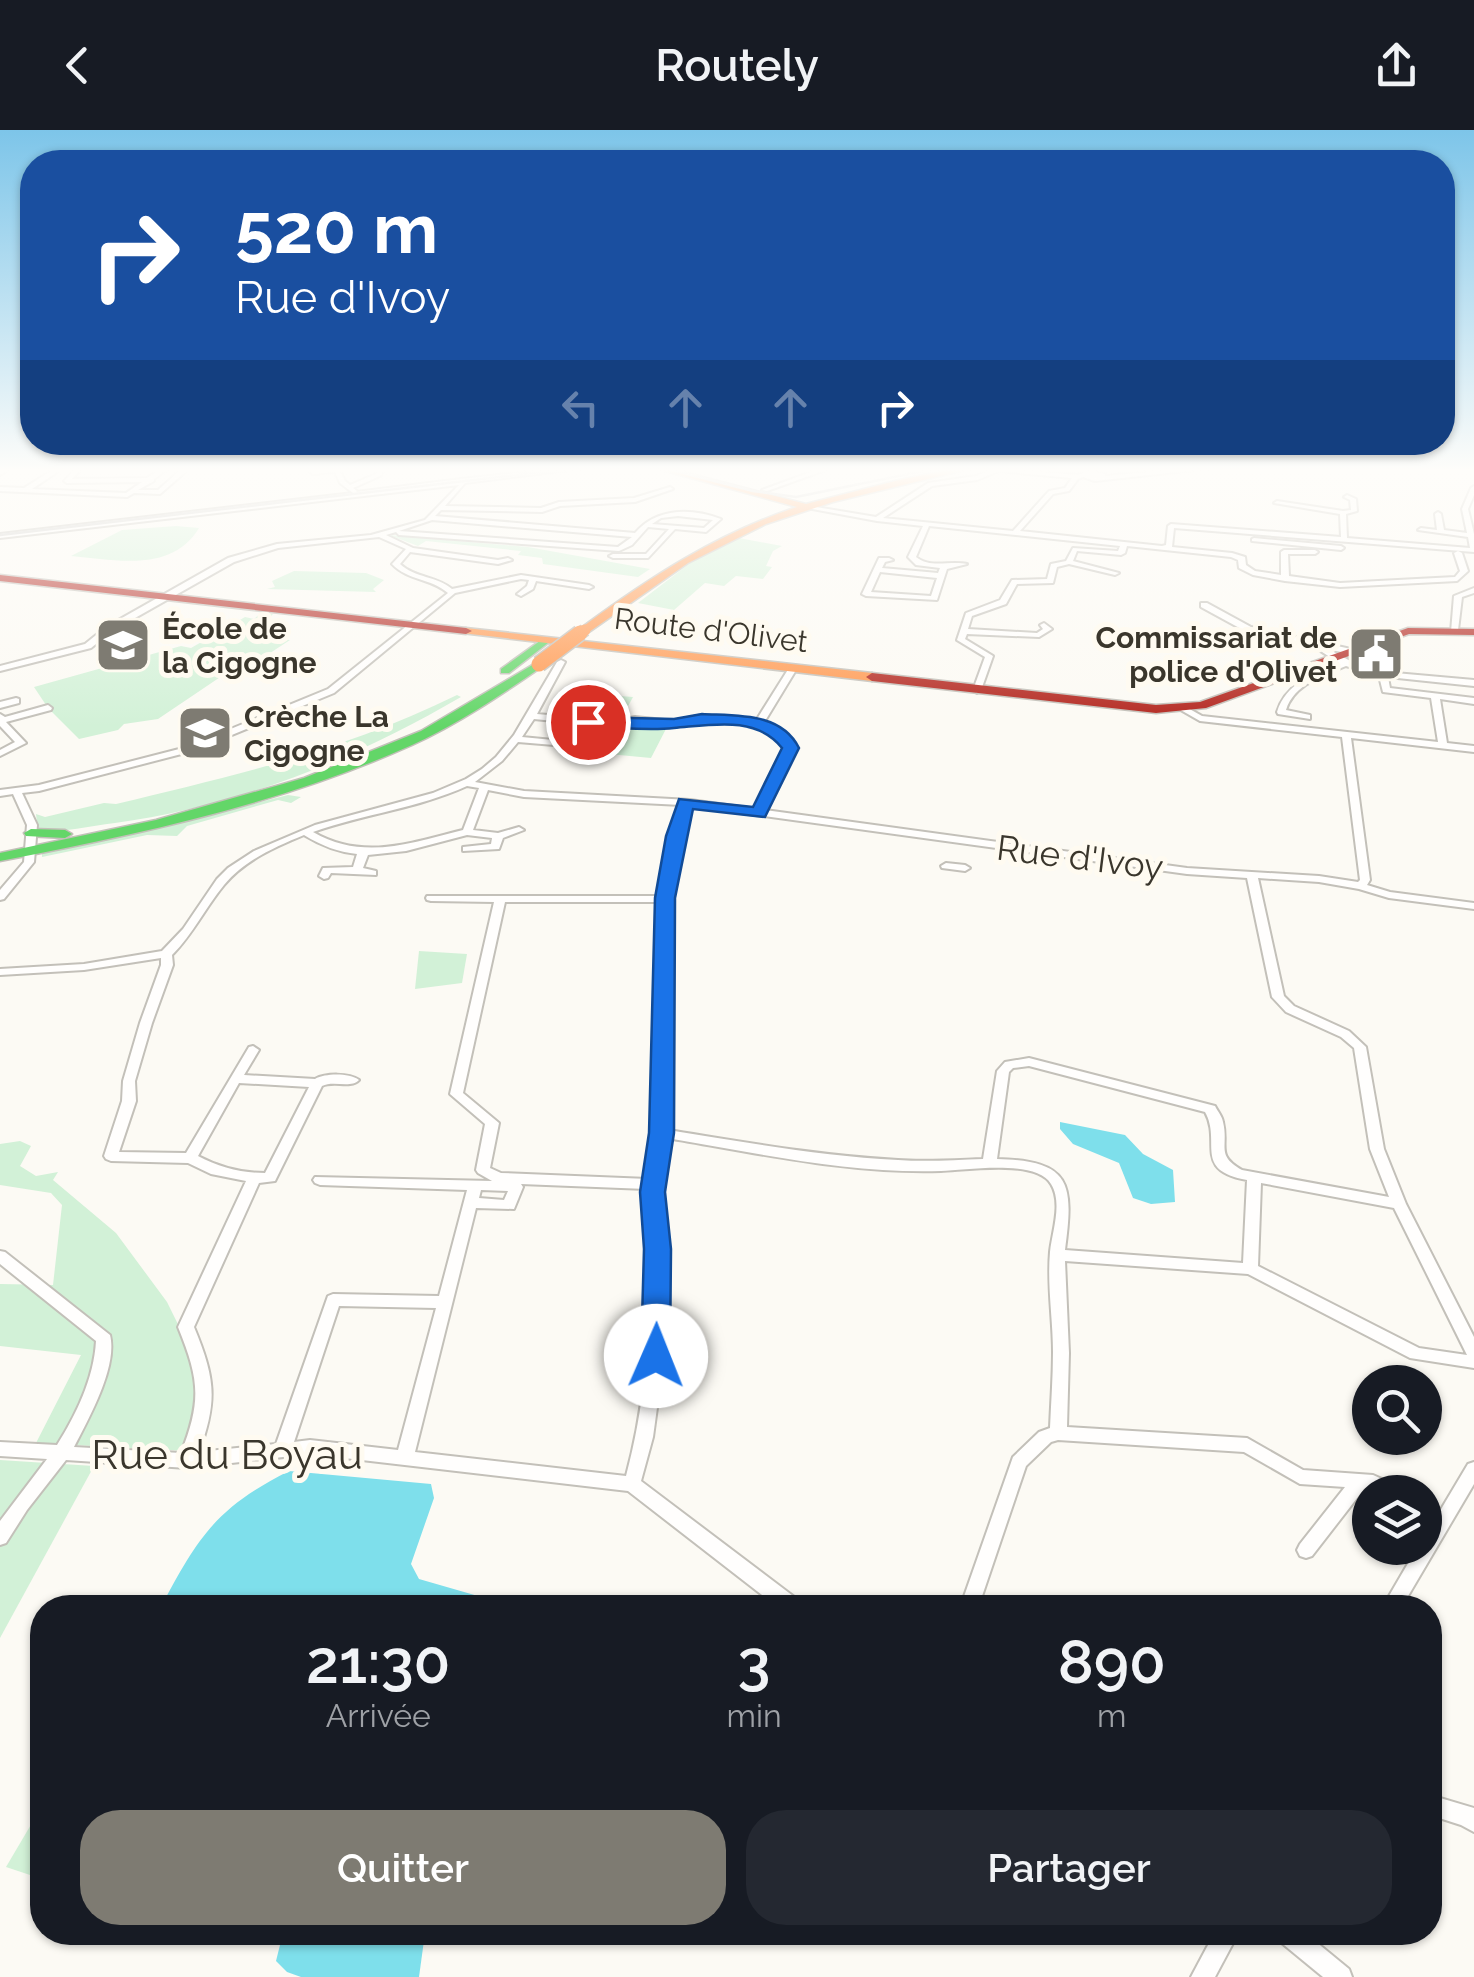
<!DOCTYPE html>
<html lang="fr">
<meta charset="utf-8">
<style>
body{margin:0;font-family:Raleway,sans-serif;background:#242831;color:#f1f3f6;height:100vh;display:flex;flex-direction:column;font-size:38px;white-space:nowrap}
*{box-sizing:border-box;margin:0}
p{font-size:32px;color:#9ea1a6}
.icon{flex:none;width:55px;height:55px;fill:none;stroke:currentColor;stroke-width:2;stroke-linecap:round;stroke-linejoin:round}
.map{position:relative;flex:1;overflow:hidden}
.drawer{position:absolute;left:30px;top:1465px;width:1412px;height:350px;display:flex;flex-direction:column;background:#171b24;border-radius:40px;box-shadow:0 2px 8px #0004}
.drawer>*{flex:none}
.guide{position:absolute;left:20px;top:20px;width:1435px;height:305px;border-radius:40px;box-shadow:0 2px 8px #0004;background:#1a4fa0;color:#fff;overflow:hidden}
.controls{position:absolute;left:1352px;top:1235px;display:grid;gap:20px}
.controls a{display:grid;place-items:center;width:90px;height:90px;border-radius:50%;background:#171b24;box-shadow:0 2px 8px #0004;font-size:50px}
.pin{position:absolute;display:grid;place-items:center;width:85px;height:85px;color:#fff;margin:-42px;border:5px solid #fff;border-radius:50%;box-shadow:0 2px 10px #0007}
.me{position:absolute;width:110px;margin:-55px;rotate:1deg;stroke-linejoin:round;filter:drop-shadow(0 0 8px #0008)}
.turn{display:flex;align-items:center;gap:35px;height:210px;padding:0 50px;font-size:45px}
.turn .icon{width:130px;height:130px;stroke-width:2.5}
.turn b{display:block;font-size:70px;line-height:85px}
.lanes{display:flex;align-items:center;height:95px;padding:0 50px;background:#0003;justify-content:center;gap:50px;direction:ltr}
.lanes .off{opacity:.35}
.eta{display:flex;justify-content:space-evenly;align-items:center;height:170px;text-align:center}
.eta b{font-size:60px;font-weight:600;line-height:70px}
.action{display:flex;gap:20px;margin-top:auto;padding:20px 50px}
.action a{flex:1;height:115px;border-radius:40px;background:#7e7b72;color:#fff;font-size:40px;font-weight:600;line-height:115px;text-align:center}
.action a+a{background:#242831;color:#f1f3f6}
header{display:flex;justify-content:space-between;align-items:center;height:130px;padding:0 50px;background:#171b24;font-size:45px;font-weight:600}
.map>svg:first-child{display:block}
.green{fill:#d2f1d7}
.water{fill:#7edfeb}
.lines{fill:none;stroke-linecap:round;stroke-linejoin:round}
.street-casing{stroke:#c3c0b9;stroke-width:4}
.fast-casing{stroke:#c3c0b9;stroke-width:3}
.slow-casing{stroke:#c3c0b9;stroke-width:3}
.jam-casing{stroke:#c3c0b9;stroke-width:3}
.street{fill:#fffefd;fill-rule:evenodd}
.fast{fill:#63d668;fill-rule:evenodd}
.slow{fill:#ff974d;fill-rule:evenodd}
.jam{fill:#b3261e;fill-rule:evenodd}
.tram{stroke:#cbcac8;stroke-width:2.5}
.slow-bridge-far1-casing{stroke:#c3c0b9;stroke-width:14;stroke-linecap:butt}
.slow-bridge-casing{stroke:#c3c0b9;stroke-width:18;stroke-linecap:butt}
.slow-bridge-far1{stroke:#ff974d;stroke-width:11}
.slow-bridge{stroke:#ff974d;stroke-width:15}
.route{fill:#1a73e8;stroke:#114b97;stroke-width:2.5}
.labels{text-anchor:middle;dominant-baseline:central;stroke-width:10;stroke-linejoin:round;paint-order:stroke}
.far-poi-label{font-size:30px;font-weight:bold;fill:#3a362c;stroke:#fffbf1;text-anchor:start}
.far-street-label{font-size:30px;fill:#3a362c;stroke:#fffbf1}
.street-label{font-size:35px;fill:#3a362c;stroke:#fffbf1}
.near-street-label{font-size:42px;fill:#3a362c;stroke:#fffbf1}
</style>
<header><svg class="icon" aria-label="back" viewBox="0 0 24 24"><path d="M15 5l-7 7 7 7"/></svg>Routely<svg class="icon" aria-label="share" viewBox="0 0 24 24"><path d="M12 15V3M7 8l5-5 5 5M5 13v7h14v-7"/></svg></header>
<div class="map">
<svg width="1474" height="1847" viewBox="0 0 1474 1847">
<rect width="100%" height="100%" fill="#fcfaf4"/>
<!-- green -->
<g class="green">
<path d="M176 396 199 398C172 443 116 430 71 426L122 400Z"/>
<path d="M389 405 528 417 650 439 638 447 543 434 542 428 518 425 521 421 426 411 418 416Z"/>
<path d="M739 408 782 416 773 421 766 436 772 437 763 449 736 446 724 456 705 453 674 480 638 473 690 433Z"/>
<path d="M294 441 366 443 384 450 373 459 376 462 267 459 275 457 272 451Z"/>
<path d="M261 483 273 484 261 496 275 501 268 507 290 510 261 529 250 527 158 589 124 594 118 600 79 609 48 578 34 557 181 516 191 518 245 487 254 489Z"/>
<path d="M594 564 633 567 620 591 615 592 564 584 572 574 586 575Z"/>
<path d="M457 565 461 567C353 630 239 676 115 693 89 696 65 702 38 702L36 684 45 687 104 673 116 674C239 644 343 621 457 565Z"/>
<path d="M637 592 668 595 651 628 598 623 616 595Z"/>
<path d="M288 665 301 667 291 673 278 670 187 696 177 706 147 705 42 727V722L146 701Z"/>
<path d="M419 821 467 824 462 853 415 859Z"/>
<path d="M20 1011 31 1016 20 1036 36 1046 58 1042 53 1050 116 1103 167 1172 205 1249 186 1321 36 1313 81 1225 0 1216V1154L53 1155 62 1075 51 1063 0 1055V1014Z"/>
<path d="M0 1330 94 1336 0 1508Z"/>
<path d="M42 1676V1749L6 1737Z"/>
</g>
<!-- water -->
<g class="water">
<path d="M1060 992 1125 1005 1143 1024 1173 1040 1175 1072 1151 1074 1133 1068 1119 1033 1073 1014 1060 999Z"/>
<path d="M289 1341 431 1354 434 1368 411 1434 419 1449 516 1477H161C198 1407 216 1378 289 1341Z"/>
<path d="M283 1803H425L419 1847H301L287 1842 276 1831Z"/>
</g>
<g class="lines">
<!-- street casing -->
<g class="street-casing">
<g id="street">
<path d="M4 338H11L0 345V340Z"/>
<path d="M56 338H63L32 359 126 363 142 352 67 353 64 351 76 338H82L72 349 147 348 162 338H169L154 349V351L138 360H158L183 338H190L160 364 134 363 127 367 0 361V357L24 358Z"/>
<path d="M308 338H314L315 340 339 339 345 351 350 355 376 344 380 338H386L380 346 353 358 357 361 356 362 461 349 565 338H584L465 353 445 376 541 378 559 372 634 368 670 357 673 359 635 372 560 376 542 382 441 380 435 386 635 403C657 377 692 378 721 389L706 402 675 399 648 428H613L609 426 613 424H646L669 399 648 397 632 415 619 421 399 405 396 402 386 405 413 418 498 430 508 428 512 430 498 434 410 422 400 434C415 448 437 446 452 459L521 445 589 455 593 457 589 459 536 451 533 459 521 466 517 464 527 456 529 450 521 449 455 463 334 563 193 621 39 661 22 663 37 695 34 732 4 769 0 770V760L24 732 27 695 13 664 0 666V660L39 655 187 617 328 559 448 463C431 448 408 451 392 434L406 419 379 407 278 418 234 432 112 501 91 518 0 541V536L85 514 106 497 228 428 277 414 371 405 425 390 459 355 0 408V404L353 363 340 353 335 342 312 344ZM678 386 713 390 704 398 652 394 661 388ZM432 390 632 407 618 417 399 401Z"/>
<path d="M822 338H831L767 361 762 360Z"/>
<path d="M996 338 1078 345 1090 340 1105 344V346L1190 338H1212L1095 351 1083 347 1078 349 1069 361 1053 364 1020 401 1162 416 1166 415 1168 396 1171 394 1341 407 1340 384 1274 373 1277 371 1343 381 1351 380 1350 370 1344 367 1347 365 1356 369 1357 381 1346 384 1347 408 1470 418 1468 407 1418 400 1421 398 1437 400 1435 384 1438 382 1441 384 1444 400 1467 403 1462 379 1471 358 1474 356V365L1468 379 1474 404V422L1174 398 1172 417 1232 423 1245 427 1246 435 1255 441 1281 445V422L1284 420H1315L1318 422 1315 424H1288L1289 446 1340 453 1455 447 1460 441 1454 423 1458 421 1462 423 1468 441 1457 451 1340 457 1285 451 1253 445 1239 438 1238 430 1231 427 1127 416 1125 423 1121 425 1077 421 1073 431 1119 443 1115 445 1069 434 1057 437 1053 453 1017 454 1006 474 972 486 968 499 1037 503 1043 499 1040 495 1044 493 1052 499 1039 507 967 504 965 509 993 526 981 560 977 563 973 560 985 527 957 510 966 483 1000 470 1012 450 1047 449 1051 434 1066 431 1073 418 1118 421 1120 416 929 396 916 427C931 439 950 430 967 434L947 439 937 470 866 466 862 464 879 428H889L893 430 885 432 882 438 938 443 940 438 916 435 908 427 923 396 877 391 807 378 810 376 876 387 928 353 976 346ZM999 341 1072 348 1065 358 1049 361 1013 401 883 388 932 356 977 350ZM880 442 937 448 931 466 871 462Z"/>
<path d="M1254 408 1341 416 1344 418 1341 420 1252 411V409Z"/>
<path d="M1474 458V463L1462 467 1458 500 1451 502 1454 466Z"/>
<path d="M1201 473H1207L1251 497 1351 519 1352 521 1382 534 1384 542 1474 550V556L1388 547 1390 558 1474 568V574L1440 569 1447 613 1474 616V622L1351 608 1370 750 1367 755 1390 762 1474 773V779L1389 768 1359 759 1319 752 1258 748 1284 866 1294 876 1349 901 1366 917 1384 1019 1406 1074 1474 1207V1238L1410 1228 1248 1144 1065 1131 1069 1223 1067 1297 1247 1308 1303 1340 1373 1345 1400 1357 1402 1362H1378L1364 1359 1312 1426 1306 1428 1300 1426 1297 1420 1300 1414 1345 1357 1300 1354 1244 1322 1058 1310 1051 1312 1026 1336 978 1478H960L1013 1327 1039 1302 1050 1298C1051 1273 1053 1247 1053 1222 1053 1189 1047 1155 1050 1122 1052 1102 1063 1073 1051 1054 1036 1029 967 1040 941 1041 849 1044 757 1023 667 1008L660 1062 664 1119V1226L653 1307 641 1351 801 1472 803 1478H779L628 1361 310 1324 187 1338 66 1330 27 1380 6 1413 0 1415V1391L47 1329 0 1326V1312L57 1315C76 1285 94 1248 96 1211L0 1134V1121L5 1122 110 1205C118 1236 89 1288 74 1317L181 1323C202 1270 199 1249 178 1197L246 1051 211 1044 188 1033 111 1031 106 1029 104 1026 122 971 123 951 140 893 161 835V828L84 840 0 845V839L84 834 162 821 183 799 217 749 228 738 254 721 315 695 433 663 466 649 482 639 496 627 514 605 557 532 561 530 565 532 537 584 614 591 635 587 674 591 702 585 757 589 789 538H795L796 540 765 591 791 610 796 618 765 680 1187 738 1319 746 1358 752 1360 750 1342 607 1200 591 1179 579 1186 577 1202 586 1438 612 1431 568 1383 562 1379 546 1346 536C1323 546 1294 554 1286 580L1310 585V589L1278 584 1277 582C1286 553 1313 544 1339 533L1316 518 1245 501 1201 477ZM1330 520 1342 522 1375 539 1356 534ZM534 589 614 597 635 593 674 597 702 591 758 595 784 614 786 618 756 679 690 670 524 661 475 652 502 631 518 612 566 616 568 614 563 611 522 607ZM467 656 479 658 463 700C411 713 363 731 313 702 364 684 419 678 467 656ZM488 660 524 667 681 675 660 766H427L426 768 427 770 431 771 494 772 450 964 485 994 476 1040 478 1043 492 1051 315 1047 313 1050 315 1053 320 1055 467 1060 439 1166 333 1164 328 1166 276 1314 199 1322C218 1270 215 1248 194 1197L259 1053 275 1051 322 956C334 950 350 959 359 950 349 943 326 943 315 949L244 945 259 920 253 916 249 917 186 1023 119 1022 136 971 135 951 152 893 173 835 172 825C193 804 205 778 224 755 245 730 275 717 304 705 322 716 338 722 357 724L353 737 323 738 319 746 324 749 328 748 331 743 376 745V741L363 738 368 725 406 721 467 705 492 708 491 714 463 717V721L499 719 503 708 524 700 519 697 498 703 473 700ZM690 676 1187 744 1247 748 1272 867 1286 882 1341 907 1354 918 1370 1019 1389 1067 1242 1040C1215 1025 1229 1016 1223 992 1222 986 1218 982 1215 976L1029 928 1005 932 997 941 983 1029C955 1030 926 1032 898 1030 820 1026 744 1012 668 1000L670 769ZM505 772H660L654 1003 648 1049 501 1043 490 1038 499 993 463 963ZM1029 936 1205 982C1222 1012 1192 1040 1247 1050L1243 1133 1065 1120C1074 1053 1071 1031 997 1029L1009 942 1013 938ZM239 953 309 957 265 1043C241 1043 219 1037 198 1026ZM1261 1053 1394 1078 1467 1225 1419 1218 1258 1136ZM521 1054 646 1059C646 1079 649 1100 650 1121 651 1197 646 1272 626 1346L415 1322 476 1078 514 1079 523 1057ZM481 1060 508 1061 504 1070 479 1068ZM339 1176 436 1178 398 1320 310 1310 294 1312Z"/>
<path d="M16 568 19 569V573L0 578V572Z"/>
<path d="M48 575 52 578 51 580 6 592 26 613 0 626V620L15 612 0 596V584L5 587Z"/>
<path d="M946 733 965 735 970 738 965 741 942 738 941 736Z"/>
<path d="M1474 1332V1354L1401 1478H1382L1417 1418H1425V1405L1432 1394 1425 1390V1374L1440 1381 1468 1334Z"/>
<path d="M1430 1665 1474 1678V1702L1461 1695 1430 1685Z"/>
<path d="M1215 1802H1239L1215 1847H1191Z"/>
<path d="M1275 1802H1304L1349 1839 1352 1847H1323L1278 1810Z"/>
</g>
</g>
<!-- fast casing -->
<g class="fast-casing">
<g id="fast">
<path d="M544 508 550 511 548 513 509 543H501V539Z"/>
<path d="M539 531 543 532V536C501 565 458 594 412 615 281 674 140 704 0 731V723L156 690 304 648 421 601Z"/>
<path d="M31 699 65 700 72 704 65 708 26 706 24 703Z"/>
</g>
</g>
<!-- slow casing -->
<g class="slow-casing">
<g id="slow">
<path d="M654 338H668L806 374 899 350 957 338H973L833 372 766 394 688 433 589 502H581V498C649 448 716 404 797 377Z"/>
<path d="M466 498 872 543 878 547 872 551 462 503V499Z"/>
</g>
</g>
<!-- jam casing -->
<g class="jam-casing">
<g id="jam">
<path d="M0 445 466 498 472 501 466 504 0 451Z"/>
<path d="M1408 498 1474 499V505L1409 504 1206 578 1156 583 872 551 866 547 872 543 1156 575 1200 572Z"/>
</g>
</g>
<!-- street -->
<use href="#street" class="street"/>
<!-- fast -->
<use href="#fast" class="fast"/>
<!-- slow -->
<use href="#slow" class="slow"/>
<!-- jam -->
<use href="#jam" class="jam"/>
<!-- tram -->
<g class="tram">
<path d="M664 338 753 361 796 367 938 338"/>
<path d="M0 405 576 338"/>
</g>
<!-- slow-bridge-far1 casing -->
<g class="slow-bridge-far1-casing">
<path id="slow-bridge-far1" d="M577 506 585 500"/>
</g>
<!-- slow-bridge casing -->
<g class="slow-bridge-casing">
<path id="slow-bridge" d="M539 534 580 503"/>
</g>
<!-- slow-bridge-far1 -->
<use href="#slow-bridge-far1" class="slow-bridge-far1"/>
<!-- slow-bridge -->
<use href="#slow-bridge" class="slow-bridge"/>
</g>
<!-- sky -->
<linearGradient id="sky" x2="0" y2="1"><stop stop-color="#7dc5e9"/><stop offset="0.57" stop-color="#fefdfa"/><stop offset="1" stop-color="#fefdfa" stop-opacity="0"/></linearGradient>
<rect width="1474" height="597" fill="url(#sky)"/>
<!-- route -->
<path class="route" d="M702 584C737 586 781 582 799 618L765 687 693 679 675 768 674 1003 665 1062 671 1119 670 1226 666 1235 656 1238 645 1235 641 1226 644 1119 640 1062 649 1003 655 768 666 706 679 669 753 677 782 618C756 585 711 595 674 598 646 601 617 597 588 597L580 592 588 587 674 589Z"/>
<!-- icons -->
<defs>
<g id="school-square" transform="scale(2.875)"><rect x="-9" y="-9" width="18" height="18" rx="4" fill="#7e7b72" stroke="#fffbf1"/><path d="M0-5L7-2L0 1L-7-2ZM-4 1L0 2.5L4 1V4Q0 6-4 4Z" fill="#fff"/></g>
<g id="civic-square" transform="scale(2.875)"><rect x="-9" y="-9" width="18" height="18" rx="4" fill="#7e7b72" stroke="#fffbf1"/><path d="M-.6-6.5H3V-4.5H.6V-3L4-1V1h2V6H-6V1h2V-1L-.6-3ZM-1.2 2.5V6h2.4V2.5Z" fill="#fff"/></g>
</defs>
<g fill-rule="evenodd">
<use href="#school-square" x="123" y="515"/>
<use href="#civic-square" x="1376" y="524"/>
<use href="#school-square" x="205" y="603"/>
</g>
<g class="labels">
<!-- far-poi labels -->
<g class="far-poi-label">
<text x="162" y="498">École de<tspan x="162" dy="34">la Cigogne</tspan></text>
<text x="1337" y="507" text-anchor="end">Commissariat de<tspan x="1337" dy="34">police d'Olivet</tspan></text>
<text x="244" y="586">Crèche La<tspan x="244" dy="34">Cigogne</tspan></text>
</g>
<!-- far-street labels -->
<g class="far-street-label">
<text transform="translate(711 500) rotate(7)">Route d'Olivet</text>
</g>
<!-- street labels -->
<g class="street-label">
<text transform="translate(1080 727) rotate(7)">Rue d'Ivoy</text>
</g>
<!-- near-street labels -->
<g class="near-street-label">
<text x="227" y="1324">Rue du Boyau</text>
</g>
</g>
</svg>
<div class="controls">
<a><svg class="icon" aria-label="search" viewBox="0 0 24 24"><circle cx="10" cy="10" r="6"/><path d="M15 15l6 6"/></svg></a>
<a><svg class="icon" aria-label="layers" viewBox="0 0 24 24"><path d="M12 4l9 5-9 5-9-5zM3 14l9 5 9-5"/></svg></a>
</div>
<div class="pin" style="left:588px;top:592px;background:#d93025"><svg class="icon" aria-label="arrive" viewBox="0 0 24 24"><path d="M6 21V4h12l-3 4 3 4H6"/></svg></div>
<svg class="me" style="left:656px;top:1226px" viewBox="-20 -20 40 40"><circle r="19" fill="#fff"/><path d="M0-13L10 11 0 6-10 11z" fill="#1a73e8"/></svg>
<div class="guide">
<div class="turn"><svg class="icon" aria-label="right" viewBox="0 0 24 24"><path d="M7 20v-9h11M14 6l5 5-5 5"/></svg><div><b>520 m</b>Rue d'Ivoy</div></div>
<div class="lanes"><svg class="icon off" aria-label="left" viewBox="0 0 24 24"><path d="M17 20v-9H6M10 6l-5 5 5 5"/></svg><svg class="icon off" aria-label="ahead" viewBox="0 0 24 24"><path d="M12 20V5M6 11l6-6 6 6"/></svg><svg class="icon off" aria-label="ahead" viewBox="0 0 24 24"><path d="M12 20V5M6 11l6-6 6 6"/></svg><svg class="icon" aria-label="right" viewBox="0 0 24 24"><path d="M7 20v-9h11M14 6l5 5-5 5"/></svg></div>
</div>
<section class="drawer">
<div class="eta">
<div><b>21:30</b><p>Arrivée</p></div>
<div><b>3</b><p>min</p></div>
<div><b>890</b><p>m</p></div>
</div>
<div class="action"><a>Quitter</a><a>Partager</a></div>
</section>
</div>
